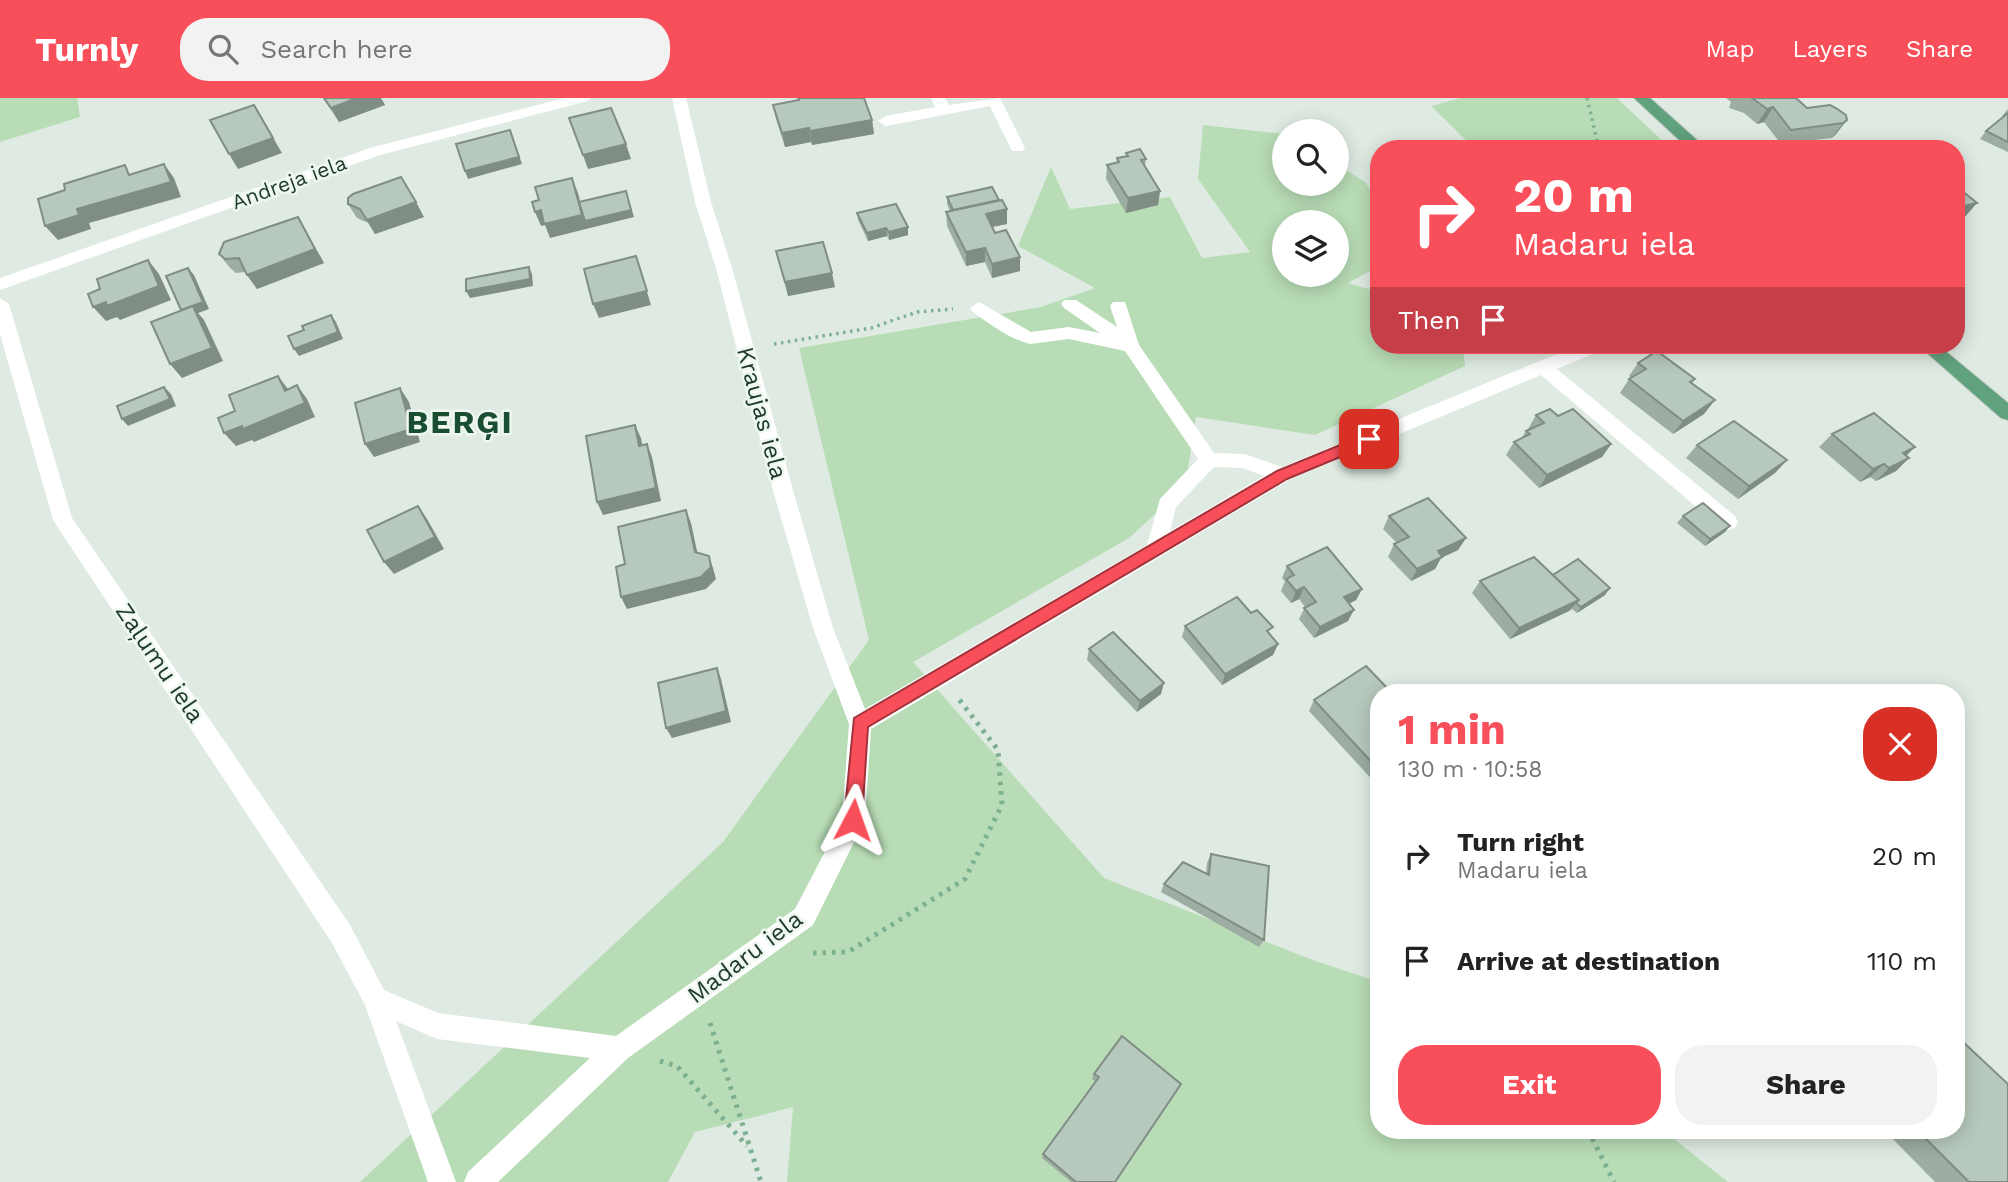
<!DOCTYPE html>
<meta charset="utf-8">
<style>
body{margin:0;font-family:"Work Sans",sans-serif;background:#f2f2f2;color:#222;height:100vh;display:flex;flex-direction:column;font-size:26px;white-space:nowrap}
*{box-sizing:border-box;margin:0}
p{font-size:23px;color:#767676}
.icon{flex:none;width:38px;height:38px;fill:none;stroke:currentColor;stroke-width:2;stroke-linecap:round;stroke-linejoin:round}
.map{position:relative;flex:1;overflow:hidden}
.sheet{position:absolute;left:1370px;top:586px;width:595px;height:455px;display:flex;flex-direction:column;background:#fff;border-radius:28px;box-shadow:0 4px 18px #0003}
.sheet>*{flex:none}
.guide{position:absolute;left:1370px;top:42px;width:595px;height:214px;border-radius:28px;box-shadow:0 4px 18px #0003;background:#f84f5a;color:#fff;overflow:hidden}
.buttons{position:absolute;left:1272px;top:21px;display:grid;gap:14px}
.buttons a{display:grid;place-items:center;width:77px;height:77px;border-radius:50%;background:#fff;box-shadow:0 4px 18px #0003;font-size:35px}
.pin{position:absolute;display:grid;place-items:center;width:60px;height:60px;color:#fff;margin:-30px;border-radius:14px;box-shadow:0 4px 10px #0006}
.me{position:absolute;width:77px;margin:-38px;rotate:4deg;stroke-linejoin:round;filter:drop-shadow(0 0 5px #0008)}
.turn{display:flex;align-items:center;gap:24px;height:147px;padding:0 28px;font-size:32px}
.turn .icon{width:91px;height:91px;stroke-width:2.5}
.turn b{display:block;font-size:49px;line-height:60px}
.then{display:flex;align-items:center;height:66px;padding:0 28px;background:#0003;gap:14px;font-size:26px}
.round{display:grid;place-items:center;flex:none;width:74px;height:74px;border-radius:28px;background:#f2f2f2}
.headline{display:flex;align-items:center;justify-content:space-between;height:119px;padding:0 28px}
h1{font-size:42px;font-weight:700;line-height:52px;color:#f84f5a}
.cta{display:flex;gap:14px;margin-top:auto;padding:14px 28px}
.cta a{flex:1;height:80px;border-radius:28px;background:#f84f5a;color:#fff;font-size:28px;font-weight:700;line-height:80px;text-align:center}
.cta a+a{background:#f2f2f2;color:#222}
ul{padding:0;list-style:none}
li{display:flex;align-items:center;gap:21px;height:105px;padding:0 28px}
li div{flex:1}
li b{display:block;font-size:26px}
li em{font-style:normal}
header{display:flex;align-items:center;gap:42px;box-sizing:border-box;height:98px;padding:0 35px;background:#f84f5a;color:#fff}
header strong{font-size:33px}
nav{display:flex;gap:38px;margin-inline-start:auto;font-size:24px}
.search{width:490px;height:63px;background:#f2f2f2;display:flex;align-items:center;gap:18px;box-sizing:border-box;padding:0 24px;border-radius:28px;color:#767676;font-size:26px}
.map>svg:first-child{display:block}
.green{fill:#b8ddb6;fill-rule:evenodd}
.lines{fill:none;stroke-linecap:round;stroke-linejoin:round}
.major-casing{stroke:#c0c8c4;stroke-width:2}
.path-far1{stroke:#7db091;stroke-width:3.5;stroke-dasharray:2.5 4.5;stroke-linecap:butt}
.path{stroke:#7db091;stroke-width:5;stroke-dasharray:3.5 6;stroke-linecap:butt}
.minor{fill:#fff;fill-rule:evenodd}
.major{fill:#61a27e;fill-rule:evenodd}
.wall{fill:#9dada2}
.shaded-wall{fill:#808d84}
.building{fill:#b7c9bc;stroke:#808d84;stroke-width:2}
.route{fill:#f84f5a;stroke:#a1333a;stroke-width:2}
.labels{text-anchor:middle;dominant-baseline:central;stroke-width:5;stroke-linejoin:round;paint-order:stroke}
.far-street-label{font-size:21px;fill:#1f3b2b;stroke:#eff7f1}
.street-label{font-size:24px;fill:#1f3b2b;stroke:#eff7f1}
.district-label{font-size:32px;font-weight:bold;letter-spacing:2px;fill:#1a4e32;stroke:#eff7f1}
</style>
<header>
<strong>Turnly</strong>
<div class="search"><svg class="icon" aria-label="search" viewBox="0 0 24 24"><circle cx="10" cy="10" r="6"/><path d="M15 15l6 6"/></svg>Search here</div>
<nav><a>Map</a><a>Layers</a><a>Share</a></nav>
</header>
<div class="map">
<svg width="2008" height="1084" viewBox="0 0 2008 1084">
<rect width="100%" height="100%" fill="#dfebe2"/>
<!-- green -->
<g class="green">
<path d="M0 0H77L80 19 0 44Z"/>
<path d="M1461 0H1617L1671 51H1475L1431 8Z"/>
<path d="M1203 27 1284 36V86H1337V66L1365 84 1379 105V168L1348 185 1379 194V247H1463L1465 268 1315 337 1196 319 1185 389 1129 440 913 564 1104 780 1310 861 1379 884V1032L1664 1033 1728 1084H787L793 1009 695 1034 668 1084H360L723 744 869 542 799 250 1041 209 1095 190 1018 148 1051 69 1070 111 1170 99 1202 160 1250 154 1198 81ZM1284 124H1337V177H1284Z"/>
</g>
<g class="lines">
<!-- major casing -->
<g class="major-casing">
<g id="major">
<path d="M1634 0H1650L1707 51H1689Z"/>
<path d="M1918 247H1938L2008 305V322L2001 320Z"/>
</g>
</g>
<!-- path-far1 -->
<g class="path-far1">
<path d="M1587 0 1599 51"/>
<path d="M774 246 871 230 917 214 953 211"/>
</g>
<!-- path -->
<g class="path">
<path d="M813 855 848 854 965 781 1002 707 998 652 958 600"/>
<path d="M710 925 761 1084"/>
<path d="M660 963 677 968 747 1048"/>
<path d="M1588 1032 1614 1084"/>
</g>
<!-- minor -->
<g class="minor">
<path d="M565 0H590L588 3 380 57 0 192V180L370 50Z"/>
<path d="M672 0H686L711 104 732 170 794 396 833 530 865 611 1147 447 1160 401 1198 361 1125 253 1069 241 1030 246C1008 240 991 227 973 214L970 210 979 204 1031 234 1069 229 1100 235 1064 210 1061 206 1064 202H1076L1117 229 1110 208 1113 204H1125L1139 247 1214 355 1244 356 1282 369 1579 247H1605L1602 252 1557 271 1735 418 1738 424 1735 430 1728 432 1721 430 1541 277 1289 382 871 631 865 722 813 827 628 960 498 1084H464L468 1074 590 960 437 941 396 923 456 1084H428L365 907 332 845 53 422 0 236V200L9 206 72 420 350 827 384 892 438 915 616 938 795 811 842 721 849 626 813 530 774 396 716 170 695 104ZM1214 369 1243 370 1264 378 1170 433 1176 409Z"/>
<path d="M931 0H945L949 7 1000 0 1025 50 1022 53H1012L990 8 886 28 878 23 886 18 935 9Z"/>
</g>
<!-- major -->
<use href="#major" class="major"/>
</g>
<!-- wall -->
<g class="wall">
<path d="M323 0H381L385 7 339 24Z"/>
<path d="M797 0H864L872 22 874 36 812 47 811 44 785 49 776 21 773 7 798 3Z"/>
<path d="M1726 0H1796L1807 10 1847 22 1836 36 1832 40 1781 46 1764 24 1757 26 1744 15 1729 10 1731 4Z"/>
<path d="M2008 11V54L1980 41 1986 33 2004 19 2002 18Z"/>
<path d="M1126 55 1146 61 1145 69 1160 93 1158 107 1126 115 1106 81 1107 67 1116 65 1117 60 1126 58Z"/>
<path d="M947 99 1007 126 992 129 995 135 1020 159V173L992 180 985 164 966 168 947 128 946 114 950 113 947 106Z"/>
<path d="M348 106 424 119 375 136 368 125 357 120Z"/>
<path d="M857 115 908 129V137L889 142 887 138 868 143 858 122Z"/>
<path d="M298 119 324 165 257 191 245 174 236 175 230 170 219 156Z"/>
<path d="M776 153 835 189 788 198Z"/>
<path d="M1638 265 1695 281 1692 285 1704 316 1673 336 1620 295 1629 281 1631 280 1629 278Z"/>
<path d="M1536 317 1611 346 1602 359 1539 390 1506 357 1514 344 1522 339 1526 333 1529 331H1528Z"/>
<path d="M1832 336 1915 349 1906 357 1909 360 1896 373 1876 383 1870 379 1860 384 1819 349Z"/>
<path d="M1697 347 1787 362 1775 375 1738 401 1686 360Z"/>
<path d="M1389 418 1466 440 1458 452 1441 460 1435 471 1411 483 1388 459 1394 446 1397 445 1383 431Z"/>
<path d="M1683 418 1730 428 1725 434 1705 448 1677 425Z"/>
<path d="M1287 468 1362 491 1356 502 1349 506 1348 523 1314 540 1299 521 1305 509 1299 501 1291 505 1281 493 1285 483 1282 480Z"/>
<path d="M1552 477 1605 497 1577 515 1572 511 1569 513 1510 541 1472 495 1480 483Z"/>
<path d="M1185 528 1270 537 1278 546 1273 557 1222 587 1182 539Z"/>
<path d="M1089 551 1161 596 1137 614 1087 562Z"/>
<path d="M1379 595V689L1309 613 1314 602Z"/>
<path d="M1211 756 1264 842 1259 849 1161 794 1164 786 1206 775 1207 765Z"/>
<path d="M1962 943 2008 1084H1935L1884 1032H1956V945Z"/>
<path d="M1094 976 1181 986 1115 1084H1071L1042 1060 1043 1056 1096 984 1092 981Z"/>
</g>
<!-- shaded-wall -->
<g class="shaded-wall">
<path d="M357 0H381L385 7 339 24 331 10Z"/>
<path d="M254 7 282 55 238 71 229 56Z"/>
<path d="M1773 9 1764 24 1757 26 1767 11Z"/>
<path d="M872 22 874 36 812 47 810 33Z"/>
<path d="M1847 22 1836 36 1832 40 1843 25Z"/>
<path d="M809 30 811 44 785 49 782 35Z"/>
<path d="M510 32 522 66 468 81 465 73Z"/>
<path d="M626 46 631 61 588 71 583 57Z"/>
<path d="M164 66 174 80 181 99 89 125 91 131 58 142 45 128Z"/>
<path d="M572 80 578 95 585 123 626 93 634 119 550 140 545 127 541 128 535 114Z"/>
<path d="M1160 93 1158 107 1126 115 1128 100Z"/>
<path d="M416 104 424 119 375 136 367 122Z"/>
<path d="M1977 105 1964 120 1956 122V110Z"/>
<path d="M1007 111V126L986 130 956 119Z"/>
<path d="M298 119 324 165 257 191 247 177Z"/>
<path d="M908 129V137L889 142V134Z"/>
<path d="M886 130 887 138 868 143 867 135Z"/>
<path d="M985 150V164L966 168V154Z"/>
<path d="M636 158 651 207 599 220 593 206Z"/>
<path d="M1020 159V173L992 180V166Z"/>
<path d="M148 162 159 176 171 202 120 222 117 219 106 223 93 209Z"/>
<path d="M529 169 532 176 533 188 470 200 466 193Z"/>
<path d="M188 170 194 177 209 211 198 215 204 222 223 263 182 280 170 266 187 219Z"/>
<path d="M832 175 835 189 788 198 785 184Z"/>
<path d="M331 217 336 224 343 241 299 258 294 251Z"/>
<path d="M278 278 288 291 285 293Z"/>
<path d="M297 287 307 301 315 319 254 344 252 342 236 348 224 335Z"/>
<path d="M164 289 171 296 176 308 128 328 122 321Z"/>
<path d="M400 290 409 304 420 344 374 359 365 346Z"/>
<path d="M1715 302 1704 316 1673 336 1683 323Z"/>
<path d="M635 327 641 340 645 361 639 348Z"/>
<path d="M647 346 652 359 661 403 603 417 597 404Z"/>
<path d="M1611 346 1602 359 1539 390 1547 377Z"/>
<path d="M1915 349 1902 362 1903 355Z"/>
<path d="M1909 360 1896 373 1876 383 1889 370Z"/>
<path d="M1787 362 1775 375 1738 401 1749 388Z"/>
<path d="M1884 366 1870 379 1860 384 1873 371Z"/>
<path d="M418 408 427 421 444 451 394 476 384 464Z"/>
<path d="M686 412 691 425 700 467 695 454Z"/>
<path d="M1730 428 1725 434 1705 448 1710 441Z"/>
<path d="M1466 440 1458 452 1441 460 1435 471 1411 483 1417 471 1438 453Z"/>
<path d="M709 458 713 470 716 481 706 491 627 511 621 499Z"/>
<path d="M1304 489 1299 501 1291 505 1296 493Z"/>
<path d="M1610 490 1605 497 1577 515 1581 509Z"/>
<path d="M1362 491 1356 502 1338 511 1344 499Z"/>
<path d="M1579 502 1569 513 1510 541 1519 530Z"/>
<path d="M1354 512 1348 523 1314 540 1320 529Z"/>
<path d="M1278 546 1273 557 1222 587 1225 576Z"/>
<path d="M717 570 721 581 731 624 672 640 666 630Z"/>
<path d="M1164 585 1161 596 1137 614 1140 603Z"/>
</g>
<!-- building -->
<g class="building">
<path d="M324 0H357L331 10Z"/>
<path d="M799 0H864L872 22 810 33 809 30 782 35 773 7 799 2Z"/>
<path d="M1752 0H1796L1807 10 1830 7 1836 10 1846 17 1847 22 1843 25 1791 32 1773 9 1767 11Z"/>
<path d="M254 7 273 40 229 56 210 22Z"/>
<path d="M611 10 626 46 583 57 569 20Z"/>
<path d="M2008 15V44L1986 33Z"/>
<path d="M510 32 519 59 465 73 456 46Z"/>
<path d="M1140 51 1146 61 1141 62 1160 93 1128 100 1107 67 1119 64 1117 60 1128 58 1126 55Z"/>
<path d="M164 66 171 84 77 111 79 117 45 128 38 101 65 92 64 86 125 67 129 77Z"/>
<path d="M401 79 416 104 367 122 360 111 348 106V100L353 96Z"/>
<path d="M572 80 582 117 544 126 541 112 535 114 532 104 539 102 535 89Z"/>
<path d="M1956 88 1977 105 1956 110Z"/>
<path d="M992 89 999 102 953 112 947 99Z"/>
<path d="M626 93 631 112 585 123 579 104Z"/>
<path d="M1002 102 1007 111 986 116 995 135 1006 132 1020 159 992 166 985 150 966 154 946 114Z"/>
<path d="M896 106 908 129 889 134 886 130 867 135 857 115Z"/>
<path d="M298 119 315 151 247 177 239 160 225 161 219 156 224 144Z"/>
<path d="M823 144 832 175 785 184 776 153Z"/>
<path d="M636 158 647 193 593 206 584 171Z"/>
<path d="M148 162 159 188 107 208 106 204 93 209 88 196 100 191 97 181Z"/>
<path d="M529 169 530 181 466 193V181Z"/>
<path d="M188 170 203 204 181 212 166 178Z"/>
<path d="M193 208 212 250 170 266 151 224Z"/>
<path d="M331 217 338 234 294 251 288 238 304 232 302 228Z"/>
<path d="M1657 253 1695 281 1690 284 1715 302 1683 323 1629 281 1646 271 1638 265Z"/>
<path d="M278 278 285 293 297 287 305 305 243 331 242 328 224 335 218 320 235 313 229 297Z"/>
<path d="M164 289 170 301 122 321 117 308Z"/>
<path d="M400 290 411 331 365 346 355 305Z"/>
<path d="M1550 311 1558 318 1573 311 1611 346 1547 377 1514 344 1530 336 1526 333 1544 325 1536 317Z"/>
<path d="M1874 315 1915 349 1903 355 1909 360 1889 370 1884 366 1873 371 1832 336Z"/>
<path d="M1734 323 1787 362 1749 388 1697 347Z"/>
<path d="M635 327 639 348 647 346 656 390 597 404 586 338Z"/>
<path d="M1428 400 1466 440 1438 453 1442 459 1417 471 1394 446 1409 439 1389 418Z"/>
<path d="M1703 405 1730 428 1710 441 1683 418Z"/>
<path d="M418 408 435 439 384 464 367 432Z"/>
<path d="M686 412 695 454 709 458 711 469 701 479 621 499 616 469 625 466 618 429Z"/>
<path d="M1327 449 1362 491 1344 499 1354 512 1320 529 1304 510 1316 504 1304 489 1296 493 1286 481 1294 477 1287 468Z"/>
<path d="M1534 459 1579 502 1519 530 1480 483Z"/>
<path d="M1578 461 1610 490 1581 509 1576 505 1579 502 1553 477Z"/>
<path d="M1237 499 1251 515 1257 512 1273 529 1267 533 1278 546 1225 576 1185 528Z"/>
<path d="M1113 534 1164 585 1140 603 1089 551Z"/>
<path d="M1366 568 1392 595H1379V672L1314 602Z"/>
<path d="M717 570 726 613 666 630 658 585Z"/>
<path d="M1211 756 1269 768 1264 842 1164 786 1183 764 1209 777Z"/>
<path d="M1122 938 1181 986 1115 1084H1076L1043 1056 1099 979 1094 976Z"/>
<path d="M1962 943 2008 986V1084H1969L1917 1032H1956V949Z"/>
</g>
<!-- route -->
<path class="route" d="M1369 335 1374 337V345L1287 381 868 629 862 722 859 728 853 730 847 728 844 722 854 620 1277 373Z"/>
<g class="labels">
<!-- far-street labels -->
<g class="far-street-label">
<text transform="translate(289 84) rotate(-20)">Andreja iela</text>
</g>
<!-- street labels -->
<g class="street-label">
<text transform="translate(762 315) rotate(75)">Kraujas iela</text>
<text transform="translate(160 565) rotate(56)">Zaļumu iela</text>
<text transform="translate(745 859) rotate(-37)">Madaru iela</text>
</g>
<!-- district labels -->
<g class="district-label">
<text x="460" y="324">BERĢI</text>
</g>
</g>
</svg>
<div class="buttons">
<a><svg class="icon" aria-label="search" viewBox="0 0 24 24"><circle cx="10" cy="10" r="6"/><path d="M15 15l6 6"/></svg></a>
<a><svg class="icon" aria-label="layers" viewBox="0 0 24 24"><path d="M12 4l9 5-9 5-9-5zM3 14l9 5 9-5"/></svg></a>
</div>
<div class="pin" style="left:1369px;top:341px;background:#d93025"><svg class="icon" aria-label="arrive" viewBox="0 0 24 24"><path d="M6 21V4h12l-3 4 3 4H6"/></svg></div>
<svg class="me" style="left:853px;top:722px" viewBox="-20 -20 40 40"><path d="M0-17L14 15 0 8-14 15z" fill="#f84f5a" stroke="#fff" stroke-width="4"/></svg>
<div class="guide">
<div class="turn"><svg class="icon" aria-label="right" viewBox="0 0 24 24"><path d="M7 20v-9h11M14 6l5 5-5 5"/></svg><div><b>20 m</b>Madaru iela</div></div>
<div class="then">Then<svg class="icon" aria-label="arrive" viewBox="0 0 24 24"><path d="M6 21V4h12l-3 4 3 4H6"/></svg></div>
</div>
<section class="sheet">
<div class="headline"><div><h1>1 min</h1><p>130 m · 10:58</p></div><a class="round" style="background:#d93025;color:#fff"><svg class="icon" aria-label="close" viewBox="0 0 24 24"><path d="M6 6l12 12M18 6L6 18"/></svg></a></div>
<ul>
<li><svg class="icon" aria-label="right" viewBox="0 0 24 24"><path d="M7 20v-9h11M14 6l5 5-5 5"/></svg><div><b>Turn right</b><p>Madaru iela</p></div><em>20 m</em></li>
<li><svg class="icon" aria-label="arrive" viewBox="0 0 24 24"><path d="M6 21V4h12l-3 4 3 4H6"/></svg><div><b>Arrive at destination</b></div><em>110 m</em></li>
</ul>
<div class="cta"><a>Exit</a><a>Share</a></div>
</section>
</div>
